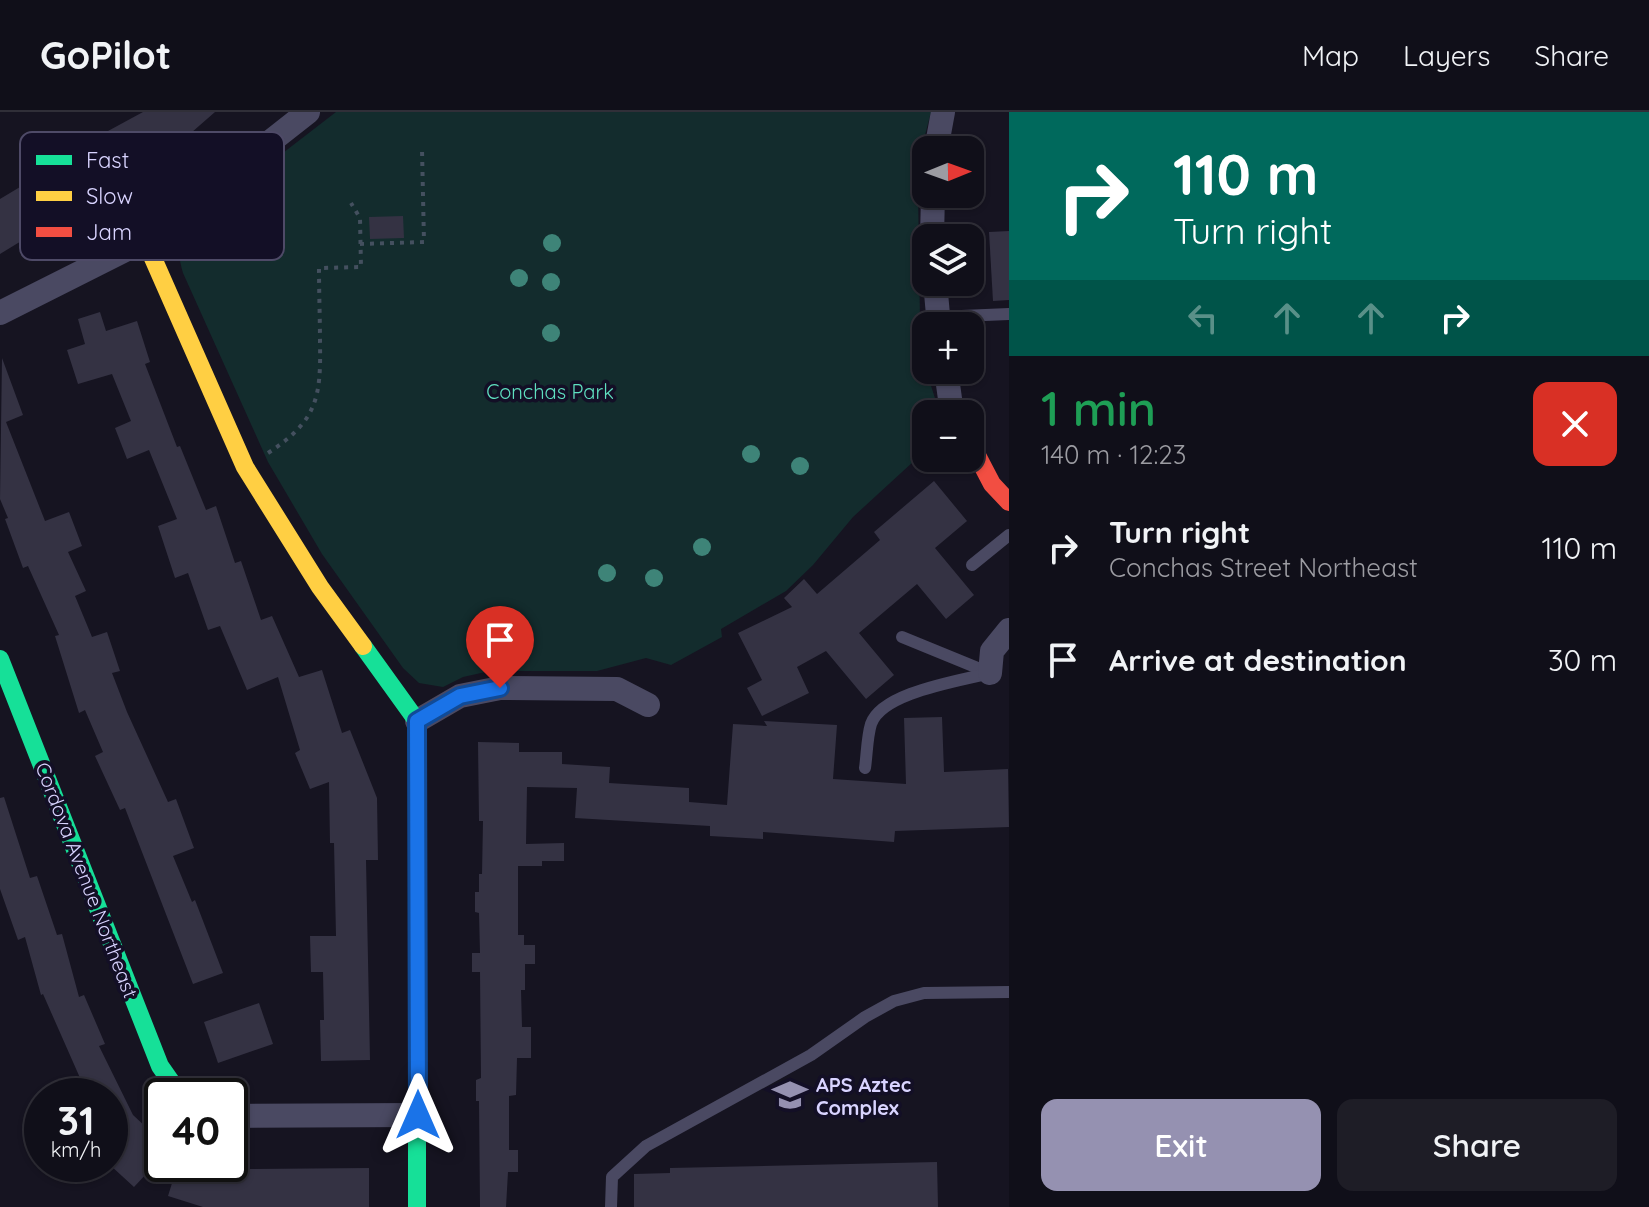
<!DOCTYPE html>
<meta charset="utf-8">
<style>
body{margin:0;font-family:Quicksand,sans-serif;background:#1e1d26;color:#f1f3f6;height:100vh;display:flex;flex-direction:column;font-size:30px;white-space:nowrap}
*{box-sizing:border-box;margin:0}
p{font-size:26px;color:#9c9ca2}
.icon{flex:none;width:44px;height:44px;fill:none;stroke:currentColor;stroke-width:2;stroke-linecap:round;stroke-linejoin:round}
.map{position:relative;flex:1;overflow:hidden}
.drawer{display:flex;flex-direction:column;background:#100f19;width:640px}
.drawer>*{flex:none}
.hud{background:#00695c;color:#fff;overflow:hidden}
.needle{width:52px;rotate:89deg}
.buttons{position:absolute;left:912px;top:24px;display:grid;gap:16px}
.buttons a{display:grid;place-items:center;width:72px;height:72px;border-radius:16px;background:#100f19;box-shadow:0 2px 6px #0004,0 0 0 2px #302f38;font-size:40px}
.speed{position:absolute;left:24px;top:966px;display:flex;gap:16px;font-size:40px;font-weight:700;text-align:center}
.speed>*{display:grid;place-content:center;width:104px;height:104px;border-radius:50%;background:#100f19;box-shadow:0 2px 6px #0004,0 0 0 2px #302f38;line-height:1}
.speed small{font-size:20px;font-weight:400}
.speed .limit{border:4px solid #111;border-radius:12px;background:#fff;color:#111}
.pin{position:absolute;display:grid;place-items:center;width:68px;height:68px;color:#fff;margin:-82px -34px;border-radius:50% 50% 50% 0;rotate:-45deg;box-shadow:0 0 8px #0007}
.pin .icon{rotate:45deg}
.me{position:absolute;width:88px;margin:-44px;rotate:0deg;stroke-linejoin:round;filter:drop-shadow(0 0 6px #0008)}
.turn{display:flex;align-items:center;gap:28px;height:168px;padding:0 32px;font-size:36px}
.turn .icon{width:104px;height:104px;stroke-width:2.5}
.turn b{display:block;font-size:56px;line-height:68px}
.lanes{display:flex;align-items:center;height:76px;padding:0 32px;background:#0003;justify-content:center;gap:40px;direction:ltr}
.lanes .off{opacity:.35}
.round{display:grid;place-items:center;flex:none;width:84px;height:84px;border-radius:16px;background:#1e1d26}
.summary{display:flex;align-items:center;justify-content:space-between;height:136px;padding:0 32px}
h1{font-size:48px;font-weight:600;line-height:60px;color:#1e9e55}
.primary-button{display:flex;gap:16px;margin-top:auto;padding:16px 32px}
.primary-button a{flex:1;height:92px;border-radius:16px;background:#9591b1;color:#fff;font-size:32px;font-weight:600;line-height:92px;text-align:center}
.primary-button a+a{background:#1e1d26;color:#f1f3f6}
ul{padding:0;list-style:none}
li{display:flex;align-items:center;gap:24px;height:112px;padding:0 32px}
li div{flex:1}
li b{display:block;font-size:30px}
li em{font-style:normal}
header{display:flex;align-items:center;gap:48px;box-sizing:border-box;height:112px;padding:0 40px;background:#100f19;border-bottom:2px solid #302f38}
header strong{font-size:38px}
nav{display:flex;gap:44px;margin-inline-start:auto;font-size:28px}
main{display:flex;flex:1;min-height:0}
.map>svg:first-child{display:block}
.green{fill:#132c2d}
.building{fill:#343243}
.lines{fill:none;stroke-linecap:round;stroke-linejoin:round}
.path{stroke:#44505f;stroke-width:4;stroke-dasharray:4 6;stroke-linecap:butt}
.lane{stroke:#4a4962;stroke-width:12}
.street{stroke:#4a4962;stroke-width:24}
.fast{stroke:#16e098;stroke-width:18}
.slow{stroke:#ffcf43;stroke-width:18}
.jam{stroke:#f24e42;stroke-width:18}
.tree{fill:#3e8478}
.route-casing{stroke:#114b97;stroke-width:20}
.route{stroke:#1a73e8;stroke-width:14}
.labels{text-anchor:middle;dominant-baseline:central;stroke-width:7;stroke-linejoin:round;paint-order:stroke}
.park-label{font-size:20px;fill:#5fe0c0;stroke:#130f26}
.street-label{font-size:20px;fill:#d9d4ff;stroke:#130f26}
.poi-label{font-size:20px;font-weight:bold;fill:#d9d4ff;stroke:#130f26;text-anchor:start}
.key{fill:#130f26;stroke:#4e4a67;stroke-width:2}
.key-label{font-size:22px;fill:#d9d4ff}
</style>
<header>
<strong>GoPilot</strong>
<nav><a>Map</a><a>Layers</a><a>Share</a></nav>
</header>
<main>
<div class="map">
<svg width="1009" height="1095" viewBox="0 0 1009 1095">
<rect width="100%" height="100%" fill="#161421"/>
<!-- green -->
<path class="green" d="M336 0H931L925 23 918 77 920 209 926 258 940 302H926V338L853 405 813 453 786 479 721 517 722 525 671 553 646 546 597 559H490L463 565 443 575 419 571 403 556 322 442 268 350 183 161C177 140 177 129 191 112Z"/>
<!-- building -->
<g class="building">
<path d="M143 0H215L176 34 106 72 108 76 0 142V87L30 69 35 79 114 29 108 19Z"/>
<path d="M403 104 404 126 370 127 369 105Z"/>
<path d="M1009 119V188L993 189 989 120Z"/>
<path d="M100 200 106 219 137 209 150 250 145 252 177 335 180 334 206 398 216 394 235 451 241 449 261 508 272 504 299 565 322 558 342 621 350 618 377 686 378 748H366L370 948 321 949 320 908H324L323 860H311L310 824H336L334 731H330L329 670 310 677 295 641 300 638 278 565 247 578 220 514 208 518 188 461 175 466 158 414 177 407 149 338 127 347 115 316 131 309 112 262 78 272 67 238 85 232 78 207Z"/>
<path d="M2 246 23 303 6 310 45 409 69 400 82 434 68 440 86 479 75 484 92 525 107 520 120 559 112 561 127 600 168 690 176 687 194 736 173 744 192 790 195 788 223 861 193 872 125 696 120 698 95 644 103 640 85 598 79 601 55 524 59 523 28 454 23 456 5 407 8 406 0 387Z"/>
<path d="M934 369 967 409 935 436 974 483 946 507 917 472 859 521 894 563 866 587 826 539 797 555 809 581 762 604 747 576 762 568 738 521 792 495 784 486 804 467 817 482 880 428 874 420Z"/>
<path d="M942 605 944 660 1008 657 1009 715 895 719 894 730 763 720V727L710 724V714L575 706 577 676 527 675 526 732 564 731V749H542V754H518V823H524V833H535V852H525V878H521L522 915H531V946H517L516 983 509 984V1038H518V1060H508L506 1095H480L479 989H476V968L481 966 480 860H472V841H480L479 801 475 800V780H479V762H482L483 709H479L478 630 519 631V640H562V652L610 655 609 671 689 676V690L727 693 733 612 767 614 764 609 837 613 833 667 906 672 904 606Z"/>
<path d="M4 685 30 766 37 764 57 823 62 822 79 885 84 883 105 932 99 934 133 1003 162 1030V1045L134 1075 110 1053V984H88L43 882 41 883 25 825 18 828 0 777V686Z"/>
<path d="M259 891 273 932 218 951 204 910Z"/>
<path d="M937 1050 938 1095H634V1062L670 1061V1056Z"/>
<path d="M178 1052H198L240 1065V1057L369 1056V1095H203L168 1084Z"/>
</g>
<g class="lines">
<!-- path -->
<g class="path">
<path d="M360 132 424 130 422 37"/>
<path d="M268 341C317 309 321 286 320 231 320 206 319 181 319 156L361 155 360 106 351 91"/>
</g>
<!-- lane -->
<g class="lane">
<path d="M938 205 1009 202"/>
<path d="M972 453 1009 423"/>
<path d="M902 525 990 561"/>
<path d="M865 656C867 642 867 625 871 612 882 580 960 569 990 561"/>
<path d="M611 1095 612 1065 646 1034 811 943 865 905 894 889 924 881 1009 880"/>
</g>
<!-- street -->
<g class="street">
<path d="M936 38 943 0"/>
<path d="M932 126 933 82"/>
<path d="M935 170 939 214"/>
<path d="M0 201 145 128 308 0"/>
<path d="M946 258 951 294 956 302"/>
<path d="M990 561 992 539 1009 518"/>
<path d="M417 609 460 584 500 576 617 577 648 593"/>
<path d="M230 1004 418 1003"/>
</g>
<!-- fast -->
<g class="fast">
<path d="M363 534 417 609V1095"/>
<path d="M0 547 160 954 181 984"/>
</g>
<!-- slow -->
<path class="slow" d="M145 128 245 355 320 475 363 534"/>
<!-- jam -->
<path class="jam" d="M970 330 992 372 1009 390"/>
</g>
<!-- trees -->
<g class="tree">
<circle cx="552" cy="131" r="9"/>
<circle cx="519" cy="166" r="9"/>
<circle cx="551" cy="170" r="9"/>
<circle cx="551" cy="221" r="9"/>
<circle cx="751" cy="342" r="9"/>
<circle cx="800" cy="354" r="9"/>
<circle cx="702" cy="435" r="9"/>
<circle cx="607" cy="461" r="9"/>
<circle cx="654" cy="466" r="9"/>
</g>
<g class="lines">
<!-- route casing -->
<g class="route-casing">
<path id="route" d="M418 1003 417 609 460 584 500 576"/>
</g>
<!-- route -->
<use href="#route" class="route"/>
</g>
<!-- icons -->
<defs>
<g id="school-bare" transform="scale(2.76)"><path d="M0-5L7-2L0 1L-7-2ZM-4 1L0 2.5L4 1V4Q0 6-4 4Z" fill="#9591b1" stroke="#130f26" stroke-width="2.5" paint-order="stroke"/></g>
</defs>
<g fill-rule="evenodd">
<use href="#school-bare" x="790" y="983"/>
</g>
<g class="labels">
<!-- park labels -->
<g class="park-label">
<text x="550" y="279">Conchas Park</text>
</g>
<!-- street labels -->
<g class="street-label">
<text transform="translate(87 768) rotate(69)">Cordova Avenue Northeast</text>
</g>
<!-- poi labels -->
<g class="poi-label">
<text x="816" y="972">APS Aztec<tspan x="816" dy="23">Complex</tspan></text>
</g>
</g>
<!-- legend -->
<rect x="20" y="20" width="264" height="128" rx="12" class="key"/>
<rect x="36" y="43" width="36" height="10" fill="#16e098"/>
<rect x="36" y="79" width="36" height="10" fill="#ffcf43"/>
<rect x="36" y="115" width="36" height="10" fill="#f24e42"/>
<g class="key-label">
<text x="86" y="56">Fast</text>
<text x="86" y="92">Slow</text>
<text x="86" y="128">Jam</text>
</g>
</svg>
<div class="buttons">
<a><svg class="needle" viewBox="-14 -14 28 28"><path d="M0-13l5 13h-10z" fill="#e53935"/><path d="M0 13l5-13h-10z" fill="#9c9ca2"/></svg></a>
<a><svg class="icon" aria-label="layers" viewBox="0 0 24 24"><path d="M12 4l9 5-9 5-9-5zM3 14l9 5 9-5"/></svg></a>
<a>+</a>
<a>−</a>
</div>
<div class="speed"><div>31<small>km/h</small></div><div class="limit">40</div></div>
<div class="pin" style="left:500px;top:576px;background:#d93025"><svg class="icon" aria-label="arrive" viewBox="0 0 24 24"><path d="M6 21V4h12l-3 4 3 4H6"/></svg></div>
<svg class="me" style="left:418px;top:1003px" viewBox="-20 -20 40 40"><path d="M0-17L14 15 0 8-14 15z" fill="#1a73e8" stroke="#fff" stroke-width="4"/></svg>
</div>
<section class="drawer">
<div class="hud">
<div class="turn"><svg class="icon" aria-label="right" viewBox="0 0 24 24"><path d="M7 20v-9h11M14 6l5 5-5 5"/></svg><div><b>110 m</b>Turn right</div></div>
<div class="lanes"><svg class="icon off" aria-label="left" viewBox="0 0 24 24"><path d="M17 20v-9H6M10 6l-5 5 5 5"/></svg><svg class="icon off" aria-label="ahead" viewBox="0 0 24 24"><path d="M12 20V5M6 11l6-6 6 6"/></svg><svg class="icon off" aria-label="ahead" viewBox="0 0 24 24"><path d="M12 20V5M6 11l6-6 6 6"/></svg><svg class="icon" aria-label="right" viewBox="0 0 24 24"><path d="M7 20v-9h11M14 6l5 5-5 5"/></svg></div>
</div>
<div class="summary"><div><h1>1 min</h1><p>140 m · 12:23</p></div><a class="round" style="background:#d93025;color:#fff"><svg class="icon" aria-label="close" viewBox="0 0 24 24"><path d="M6 6l12 12M18 6L6 18"/></svg></a></div>
<ul>
<li><svg class="icon" aria-label="right" viewBox="0 0 24 24"><path d="M7 20v-9h11M14 6l5 5-5 5"/></svg><div><b>Turn right</b><p>Conchas Street Northeast</p></div><em>110 m</em></li>
<li><svg class="icon" aria-label="arrive" viewBox="0 0 24 24"><path d="M6 21V4h12l-3 4 3 4H6"/></svg><div><b>Arrive at destination</b></div><em>30 m</em></li>
</ul>
<div class="primary-button"><a>Exit</a><a>Share</a></div>
</section>
</main>
